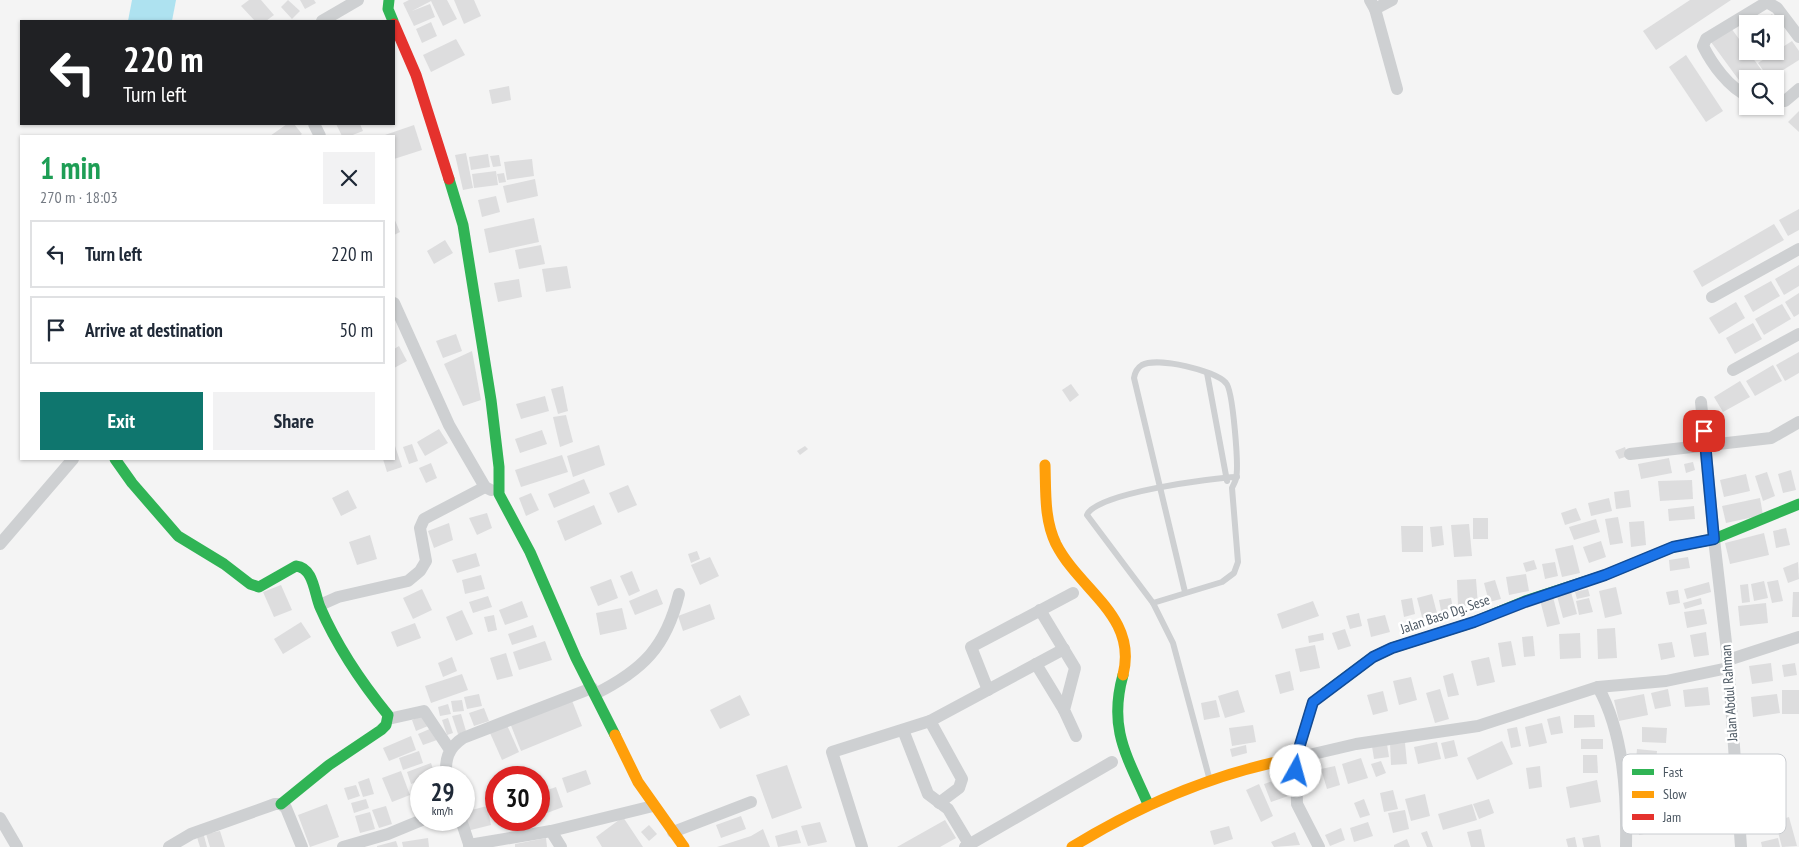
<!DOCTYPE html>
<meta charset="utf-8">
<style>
body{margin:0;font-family:"PT Sans Narrow",sans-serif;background:#f2f2f3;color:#1f2937;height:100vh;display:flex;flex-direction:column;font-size:19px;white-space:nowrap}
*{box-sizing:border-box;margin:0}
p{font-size:16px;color:#747a83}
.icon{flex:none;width:28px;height:28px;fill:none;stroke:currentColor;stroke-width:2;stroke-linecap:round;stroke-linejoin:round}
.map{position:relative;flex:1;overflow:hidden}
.side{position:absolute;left:20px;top:135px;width:375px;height:325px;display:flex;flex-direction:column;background:#fff;border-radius:0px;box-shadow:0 1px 4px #0004}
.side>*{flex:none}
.banner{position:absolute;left:20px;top:20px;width:375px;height:105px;border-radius:0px;box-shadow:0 1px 4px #0004;background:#202124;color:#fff;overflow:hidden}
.controls{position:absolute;left:1739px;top:15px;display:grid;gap:10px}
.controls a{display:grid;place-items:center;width:45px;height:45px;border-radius:0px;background:#fff;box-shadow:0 1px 4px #0004;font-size:25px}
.speed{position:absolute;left:410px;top:766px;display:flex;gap:10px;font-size:25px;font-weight:700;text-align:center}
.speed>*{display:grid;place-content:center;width:65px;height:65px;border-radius:50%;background:#fff;box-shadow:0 1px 4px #0004;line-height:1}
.speed small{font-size:12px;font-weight:400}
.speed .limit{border:8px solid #d22;background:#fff;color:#111}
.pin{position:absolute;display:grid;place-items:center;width:42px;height:42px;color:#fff;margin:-21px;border-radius:10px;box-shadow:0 2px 8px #0006}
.me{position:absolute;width:55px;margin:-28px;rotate:7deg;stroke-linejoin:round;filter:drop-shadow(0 0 4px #0008)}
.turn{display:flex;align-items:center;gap:18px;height:105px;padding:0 20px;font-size:22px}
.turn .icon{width:65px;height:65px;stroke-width:2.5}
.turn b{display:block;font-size:35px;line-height:42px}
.round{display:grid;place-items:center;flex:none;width:52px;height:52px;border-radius:0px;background:#f2f2f3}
.headline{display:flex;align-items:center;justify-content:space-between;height:85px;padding:0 20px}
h1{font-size:30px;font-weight:700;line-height:38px;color:#1e9e55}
.button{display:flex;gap:10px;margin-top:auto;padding:10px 20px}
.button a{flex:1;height:58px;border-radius:0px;background:#0f766e;color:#fff;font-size:20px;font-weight:700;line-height:58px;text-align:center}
.button a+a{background:#f2f2f3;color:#1f2937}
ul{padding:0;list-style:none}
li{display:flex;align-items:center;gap:15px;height:68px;margin:0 10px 8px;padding:0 10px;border:2px solid #e0e1e3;border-radius:0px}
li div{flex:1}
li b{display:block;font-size:19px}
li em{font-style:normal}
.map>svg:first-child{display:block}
.water{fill:#aee2f0}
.building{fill:#ddddde}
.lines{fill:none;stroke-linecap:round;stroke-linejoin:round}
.lane{stroke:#ced0d2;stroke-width:6}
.street{stroke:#ced0d2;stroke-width:12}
.fast{stroke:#30b455;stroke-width:11}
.slow{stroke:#ff9f0a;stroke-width:11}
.jam{stroke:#e5322d;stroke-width:11}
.route-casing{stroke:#114b97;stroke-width:12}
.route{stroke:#1a73e8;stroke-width:9}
.labels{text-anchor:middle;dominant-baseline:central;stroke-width:5;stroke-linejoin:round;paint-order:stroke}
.street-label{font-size:14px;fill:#4a5661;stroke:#fff}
.key{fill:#fff;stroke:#c9ccd0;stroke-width:1}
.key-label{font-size:14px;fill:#4a5661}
</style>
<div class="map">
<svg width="1799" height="847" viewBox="0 0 1799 847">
<rect width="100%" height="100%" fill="#f4f4f4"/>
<!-- water -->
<path class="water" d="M132 0H176L172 21H128Z"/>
<!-- building -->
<g class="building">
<path d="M249 0H261L274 15 266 21H255L241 6Z"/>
<path d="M288 0 300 11 292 19 281 7Z"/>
<path d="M300 0H314L316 3 305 9Z"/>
<path d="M409 0H447L457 19 443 26 431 1 412 11 430 4 435 17 414 26 403 3Z"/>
<path d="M454 0H474L481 16 464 24Z"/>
<path d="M1690 0H1731L1656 50 1643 31Z"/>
<path d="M1772 14 1784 30 1775 36V24H1759Z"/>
<path d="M431 22 437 36 422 43 416 29Z"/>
<path d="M1731 28 1763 72 1755 79H1748V84L1744 87 1711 42Z"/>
<path d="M1748 32V46L1741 38Z"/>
<path d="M456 39 465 55 431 72 423 55Z"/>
<path d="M1792 41 1799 51V60L1769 79 1758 63Z"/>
<path d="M1686 55 1723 111 1706 122 1669 67Z"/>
<path d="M509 86 511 100 492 104 489 90Z"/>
<path d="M1799 111V132L1788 122Z"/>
<path d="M287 124H294L302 134 299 136H270Z"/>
<path d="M336 124H360L363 131 350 136H342Z"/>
<path d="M414 125 422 150 394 159V136H382Z"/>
<path d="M466 153 473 188 463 190 455 155Z"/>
<path d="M488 154 490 167 471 170 469 157Z"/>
<path d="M499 155 501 166 493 167 490 156Z"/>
<path d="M532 159 534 176 507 180 504 162Z"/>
<path d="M496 171 498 185 474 188 472 174Z"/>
<path d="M504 173 506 182 499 183 497 174Z"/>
<path d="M535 179 538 196 507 203 503 186Z"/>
<path d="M496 196 500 212 482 217 478 200Z"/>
<path d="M1799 209V230L1788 236 1779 220Z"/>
<path d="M394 218 400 232 394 235Z"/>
<path d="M534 218 539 242 489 253 484 229Z"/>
<path d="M1774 224 1784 240 1702 287 1693 271Z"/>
<path d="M445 240 453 253 434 264 427 251Z"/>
<path d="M541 245 545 264 519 269 515 250Z"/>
<path d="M1799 265V286L1784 295 1775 279Z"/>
<path d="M567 266 571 288 546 292 542 269Z"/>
<path d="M519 279 522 297 498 302 494 283Z"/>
<path d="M1771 281 1780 296 1753 312 1744 296Z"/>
<path d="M1799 293V314L1794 317 1785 302Z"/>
<path d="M1736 302 1745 318 1719 334 1709 318Z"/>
<path d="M1782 304 1791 319 1764 335 1755 319Z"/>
<path d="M1753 323 1762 339 1735 354 1726 338Z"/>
<path d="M456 334 462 351 443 358 436 341Z"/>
<path d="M399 346 407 361 394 368V349Z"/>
<path d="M472 351 481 400 463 406 444 364Z"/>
<path d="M1799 352V373L1785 381 1776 365Z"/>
<path d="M1773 365 1782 381 1755 396 1746 381Z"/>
<path d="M1740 381 1750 397 1723 412 1714 397Z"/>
<path d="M1071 384 1079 395 1070 402 1062 390Z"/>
<path d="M563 386 568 411 558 414 551 389Z"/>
<path d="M545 396 549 411 521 419 516 404Z"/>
<path d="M566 415 573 442 560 447 553 417Z"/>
<path d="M439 429 448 443 425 456 417 442Z"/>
<path d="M542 430 547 444 520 453 515 439Z"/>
<path d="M394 443 402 467 387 472 383 459H394Z"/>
<path d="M412 444 418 461 409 464 403 447Z"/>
<path d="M599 445 605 465 573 477 567 456Z"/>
<path d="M805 446 808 449 800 455 797 451Z"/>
<path d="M1625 447 1628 456 1619 459 1615 451Z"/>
<path d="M562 455 568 472 521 487 515 470Z"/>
<path d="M1669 458 1672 473 1641 479 1638 464Z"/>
<path d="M1693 462 1695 470 1686 473 1684 464Z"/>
<path d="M431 463 437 478 426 483 419 468Z"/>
<path d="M1791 470 1796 490 1783 493 1778 474Z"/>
<path d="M1767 472 1775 496 1763 501 1755 476Z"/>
<path d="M1746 474 1750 491 1724 497 1720 480Z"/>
<path d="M584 479 590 493 554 508 548 494Z"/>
<path d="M1692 480 1693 499 1660 501 1658 481Z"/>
<path d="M628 485 637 505 618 513 609 493Z"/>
<path d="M348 490 357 508 341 516 332 498Z"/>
<path d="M1629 490 1631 507 1616 509 1614 492Z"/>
<path d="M531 493 539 510 526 516 519 498Z"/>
<path d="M1609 498 1612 511 1591 516 1588 503Z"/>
<path d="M1760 498 1763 515 1726 523 1722 506Z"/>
<path d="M594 505 602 524 565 541 557 521Z"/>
<path d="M1694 506 1695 519 1669 521 1668 509Z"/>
<path d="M1576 508 1581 520 1565 525 1561 513Z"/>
<path d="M487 513 492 528 477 535 469 518Z"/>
<path d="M1618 517 1623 543 1610 545 1605 519Z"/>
<rect x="1473" y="518" width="15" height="21"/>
<path d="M1596 519 1600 532 1574 540 1569 527Z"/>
<path d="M1644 521 1646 545 1631 547 1629 522Z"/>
<path d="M449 523 453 540 434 548 428 531Z"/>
<path d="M1469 524 1472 556 1454 557 1451 525Z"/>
<path d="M1401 526H1423V552H1402Z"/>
<path d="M1442 526 1444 545 1432 547 1430 527Z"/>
<path d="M1786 528 1790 545 1776 548 1773 531Z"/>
<path d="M1764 533 1769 555 1730 564 1725 543Z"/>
<path d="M370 535 377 559 357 565 349 542Z"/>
<path d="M1601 541 1606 557 1589 563 1583 547Z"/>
<path d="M1573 545 1580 573 1562 577 1555 549Z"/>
<path d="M697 551 700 559 691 563 688 554Z"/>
<path d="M476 553 480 566 457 573 452 560Z"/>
<path d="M710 557 719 576 700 585 691 565Z"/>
<path d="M1688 557 1690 568 1670 571 1669 560Z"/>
<path d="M1534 560 1537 569 1526 572 1523 563Z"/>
<path d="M1555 562 1558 576 1545 579 1542 564Z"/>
<path d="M1798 562 1799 579 1788 583 1783 568Z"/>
<path d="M632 571 640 591 629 596 620 576Z"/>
<path d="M1526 574 1529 591 1509 595 1506 577Z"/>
<path d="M481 575 485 589 465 594 462 580Z"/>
<path d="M611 579 618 598 598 606 590 587Z"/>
<path d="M1476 579 1478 605 1458 606 1457 580Z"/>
<path d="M1495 580 1501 599 1489 602 1484 583Z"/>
<path d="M1778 580 1783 601 1772 603 1767 582Z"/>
<path d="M1764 581 1768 598 1754 601 1751 584Z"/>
<path d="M1709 582 1711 592 1687 599 1684 589Z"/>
<path d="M1748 584 1750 602 1742 603 1740 585Z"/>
<path d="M281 585 292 610 274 617 263 592Z"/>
<path d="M1616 587 1622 614 1605 618 1599 591Z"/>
<path d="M422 589 432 610 413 619 403 598Z"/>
<path d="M657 589 663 604 635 615 629 601Z"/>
<path d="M1588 589 1590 596 1577 599 1575 592Z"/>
<path d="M1678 590 1680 603 1669 605 1666 592Z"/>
<path d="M1571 592 1577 614 1563 618 1557 596Z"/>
<path d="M1793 592H1799V617H1792Z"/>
<path d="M1432 594 1438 617 1423 621 1417 598Z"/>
<path d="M488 596 492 607 473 613 469 602Z"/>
<path d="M1553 597 1560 624 1547 627 1540 600Z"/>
<path d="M1412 598 1415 614 1404 617 1401 600Z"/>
<path d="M1451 598 1454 614 1442 616 1439 600Z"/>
<path d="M1589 598 1593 612 1579 615 1576 601Z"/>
<path d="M1701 598 1702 604 1685 609 1683 603Z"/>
<path d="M522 601 528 617 505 625 499 610Z"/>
<path d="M1313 601 1319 616 1282 629 1277 614Z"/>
<path d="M1766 603 1768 623 1740 626 1738 606Z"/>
<path d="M710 604 715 619 683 631 678 616Z"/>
<path d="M622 608 627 629 600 635 596 613Z"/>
<path d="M1704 609 1707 624 1687 628 1684 612Z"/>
<path d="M462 610 473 634 456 641 446 617Z"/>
<path d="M1359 613 1362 626 1350 629 1346 616Z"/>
<path d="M494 615 497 630 488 632 484 617Z"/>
<path d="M1385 615 1390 632 1371 637 1367 619Z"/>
<path d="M301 622 311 637 283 654 274 639Z"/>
<path d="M415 623 421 638 397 647 391 632Z"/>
<path d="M533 625 537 637 512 645 508 634Z"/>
<path d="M1615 628 1617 658 1598 659 1597 629Z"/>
<path d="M1345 629 1351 646 1338 650 1332 633Z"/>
<path d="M1706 632 1709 655 1694 657 1690 635Z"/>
<path d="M1323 633 1324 640 1309 643 1308 636Z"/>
<path d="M1580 633 1581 658 1560 659 1559 634Z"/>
<path d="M1533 636 1535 656 1524 657 1522 637Z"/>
<path d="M545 641 552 660 519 670 513 652Z"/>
<path d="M1511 641 1516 665 1502 667 1498 643Z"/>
<path d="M1672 642 1675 657 1661 660 1658 644Z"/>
<path d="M1315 645 1320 668 1300 672 1295 649Z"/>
<path d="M506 653 513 676 497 680 490 658Z"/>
<path d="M452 657 457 671 443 677 438 663Z"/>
<path d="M1489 657 1495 682 1477 686 1471 661Z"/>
<path d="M1771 663 1773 681 1752 684 1749 666Z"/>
<path d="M1795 663 1797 675 1784 677 1782 665Z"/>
<path d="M1290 671 1294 690 1280 694 1275 675Z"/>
<path d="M1453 673 1459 695 1448 697 1443 676Z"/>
<path d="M462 674 468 690 431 703 425 686Z"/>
<path d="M1411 677 1417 700 1399 705 1393 681Z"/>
<path d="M1708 687 1710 705 1685 707 1683 690Z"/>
<path d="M1440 689 1449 719 1435 723 1426 693Z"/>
<path d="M1668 689 1671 706 1655 709 1651 693Z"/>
<path d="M1238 690 1245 712 1225 718 1218 696Z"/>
<rect x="1782" y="690" width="17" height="24"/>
<path d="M1383 691 1388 711 1373 715 1367 695Z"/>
<path d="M479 694 482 706 467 709 464 697Z"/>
<path d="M1644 694 1648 715 1619 721 1614 700Z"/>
<path d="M1777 694 1780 713 1753 717 1751 697Z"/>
<path d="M740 695 750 715 720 729 710 710Z"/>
<path d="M571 698 582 726 521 751 510 723Z"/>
<path d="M462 700 464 711 453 712 451 701Z"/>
<path d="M1216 700 1220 717 1204 720 1201 703Z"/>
<path d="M448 704 451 714 440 716 438 707Z"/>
<path d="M484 708 489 721 474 726 469 713Z"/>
<path d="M461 714 466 731 458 734 452 716Z"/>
<path d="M424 715 428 726 416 731 412 720Z"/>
<path d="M1574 715H1594L1595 727 1574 728Z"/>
<path d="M1560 716 1563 733 1551 735 1547 719Z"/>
<path d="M448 718 453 733 447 735 442 720Z"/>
<path d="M1542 723 1547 743 1529 747 1525 727Z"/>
<path d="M507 725 519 752 502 760 490 733Z"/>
<path d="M1253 725 1256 742 1232 746 1229 728Z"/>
<path d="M1517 727 1521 746 1511 748 1507 729Z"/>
<path d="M1642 727 1667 728 1666 743 1642 742Z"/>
<path d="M432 728 437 740 423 745 418 734Z"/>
<path d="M411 736 416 750 389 761 383 748Z"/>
<rect x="1581" y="739" width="22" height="10"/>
<path d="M1454 740 1458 756 1445 759 1441 743Z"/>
<path d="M1502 741 1513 764 1477 780 1467 758Z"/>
<path d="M1437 742 1441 759 1418 764 1414 747Z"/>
<path d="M1405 743 1407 764 1391 765 1390 744Z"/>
<path d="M1387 744 1389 757 1374 759 1372 746Z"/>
<path d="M1246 745 1247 753 1232 757 1230 749Z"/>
<path d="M1637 749 1657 751 1656 762 1636 760Z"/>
<path d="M419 751 423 763 403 770 399 758Z"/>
<path d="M1779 754 1781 769 1756 773 1754 758Z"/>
<path d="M1583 755H1597L1598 773H1583Z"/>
<path d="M1361 758 1368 778 1348 784 1342 764Z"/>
<path d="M1381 761 1386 773 1376 777 1371 764Z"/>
<path d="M431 763 435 775 421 778V780L411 784 407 772Z"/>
<path d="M787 765 802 808 772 819 756 775Z"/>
<path d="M1335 766 1340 785 1327 789 1321 769Z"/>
<path d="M1540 766 1542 787 1529 789 1526 768Z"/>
<path d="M586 770 591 784 567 793 562 778Z"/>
<path d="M401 771 410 795 392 802 382 778Z"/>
<path d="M1287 776 1294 794 1271 802 1264 784Z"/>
<path d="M369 778 374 794 363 797 358 782Z"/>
<path d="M1597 780 1601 802 1570 808 1566 787Z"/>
<path d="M1259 784 1273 816 1261 822 1246 790Z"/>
<path d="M356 785 360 796 348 800 344 788Z"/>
<path d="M421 787V815L413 789Z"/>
<path d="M556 787 563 807 539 816V793Z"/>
<path d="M1393 790 1398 809 1384 812 1380 793Z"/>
<path d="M1425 794 1430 816 1411 821 1405 799Z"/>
<path d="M366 799 369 808 354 813 351 803Z"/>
<path d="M1364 799 1370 815 1360 818 1354 803Z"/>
<path d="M1489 799 1494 813 1479 819 1473 804Z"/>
<path d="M327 804 339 837 310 847 298 815Z"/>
<path d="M1472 804 1477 820 1443 830 1438 814Z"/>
<path d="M386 806 392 824 379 828 372 810Z"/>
<path d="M487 806 491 825 467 831 464 812Z"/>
<path d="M1670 806 1674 828 1639 835 1635 814Z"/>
<path d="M1405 810 1409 829 1393 833 1388 813Z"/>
<path d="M370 812 375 829 360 833 355 816Z"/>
<path d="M741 816 746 829 721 838 716 825Z"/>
<path d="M623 817 643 847H602L596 837Z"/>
<path d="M1789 817 1797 846 1782 847 1775 821Z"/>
<path d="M945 820 956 838 940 847H897Z"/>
<path d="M820 822 827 842 808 846 801 826Z"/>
<path d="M1368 822 1373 836 1354 842 1350 828Z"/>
<path d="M649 825 657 834 649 841 641 832Z"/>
<path d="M1229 826 1233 839 1214 845 1210 831Z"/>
<path d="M1341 828 1345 840 1330 846 1325 835Z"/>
<path d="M763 829 770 847H717L751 836Z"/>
<path d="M1481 829 1485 847H1471L1467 832Z"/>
<path d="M797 830 801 843 778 847 775 836Z"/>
<path d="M220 831 225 847H210L206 834Z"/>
<path d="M1427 831 1433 847H1427L1421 833Z"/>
<path d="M203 832 207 847H200L196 834Z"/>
<path d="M1295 832 1300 845 1274 847 1271 842Z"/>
<path d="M1599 835 1601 847H1584L1582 838Z"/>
<path d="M1575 837 1577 847H1568L1566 839Z"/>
<path d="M428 838 429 847H403L402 842Z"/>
<path d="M546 838 547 847H515V844Z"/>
<path d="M1778 838 1780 847H1762L1761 842Z"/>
<path d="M1407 839 1410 847H1394V845Z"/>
<path d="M396 841 398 847H377V846Z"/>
</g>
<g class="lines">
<!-- lane -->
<g class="lane">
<path d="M1207 373 1227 481"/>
<path d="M1153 603 1222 582 1234 573 1238 562 1232 488C1233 485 1236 481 1236 478 1239 467 1233 390 1226 383 1215 370 1157 357 1142 365 1137 368 1135 372 1134 378L1185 592"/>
<path d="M1209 777 1173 643 1153 603 1087 515C1095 493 1212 478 1237 477"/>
</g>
<!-- street -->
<g class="street">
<path d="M1370 0 1375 9 1397 89"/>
<path d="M1375 9 1392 0"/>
<path d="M322 21 358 0"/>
<path d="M1748 96C1729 88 1712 64 1703 46L1706 39 1767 2 1777 8 1799 37"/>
<path d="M1775 100 1785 101 1799 89"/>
<path d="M314 124 320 136"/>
<path d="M1712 297 1799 249"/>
<path d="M394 303 449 425 485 487 491 490"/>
<path d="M1733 370 1799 334"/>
<path d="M1701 402 1714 539 1728 660 1741 847"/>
<path d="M1630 454 1771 438 1799 422"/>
<path d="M0 544 73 459"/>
<path d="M320 605 338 597 408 581 420 571 426 561 420 528 424 519 485 487"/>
<path d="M1040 610 1075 668 1064 710 1076 736"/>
<path d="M1728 660 1799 637"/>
<path d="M1036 664 1064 710"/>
<path d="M1598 687C1624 734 1627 794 1626 847"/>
<path d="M988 690 971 647 1073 593"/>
<path d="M595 694C643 670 666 647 679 594"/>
<path d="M388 719 424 711 450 750"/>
<path d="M930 721 962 779 959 788 939 803"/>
<path d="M903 730 928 794 948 809 969 844"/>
<path d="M447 778C444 760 448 748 463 738L592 688"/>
<path d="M0 818 17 847"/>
<path d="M461 820 470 847"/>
<path d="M551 831 653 806"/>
<path d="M673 832 751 802"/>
<path d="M469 845 551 831 561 847"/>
<path d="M169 847 191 834 275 804H281L286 808 302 847"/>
<path d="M343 847 388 834 422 820"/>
<path d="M862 847 832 752 930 721 1064 649"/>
<path d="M965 847 1112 762"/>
<path d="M1319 847 1297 804 1296 758 1356 744 1478 726 1598 687 1666 681 1728 668"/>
</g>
<!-- fast -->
<g class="fast">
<path d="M389 0 388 9 393 21"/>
<path d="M449 179 463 225 491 400 499 467V494L530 552 576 658 615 735"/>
<path d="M115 459 132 483 178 536 224 564 250 584 259 587 296 566C314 568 314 593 320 607 337 646 361 682 388 715L386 725 381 730 329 765 281 804"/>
<path d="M1123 675C1108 729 1127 756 1148 804"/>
<path d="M1326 692 1373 657 1392 648 1474 622 1525 601 1605 575 1673 547 1714 539 1799 504"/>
</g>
<!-- slow -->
<g class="slow">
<path d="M1045 465C1046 492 1044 519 1056 544 1080 591 1138 616 1123 675"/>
<path d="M615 735 638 782 684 847"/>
<path d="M1072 847C1142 804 1215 773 1296 758L1313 702 1326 692"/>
</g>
<!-- jam -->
<path class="jam" d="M394 24 416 75 449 179"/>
</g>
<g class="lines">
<!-- route casing -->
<g class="route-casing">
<path id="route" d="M1296 771V758L1313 702 1373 657 1392 648 1474 622 1525 602 1605 575 1673 547 1714 539 1704 431"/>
</g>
<!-- route -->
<use href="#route" class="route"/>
</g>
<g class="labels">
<!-- street labels -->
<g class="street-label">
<text transform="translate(1445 614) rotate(-19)">Jalan Baso Dg. Sese</text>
<text transform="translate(1729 693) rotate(-94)">Jalan Abdul Rahman</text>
</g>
</g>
<!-- legend -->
<rect x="1622" y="754" width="164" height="80" rx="8" class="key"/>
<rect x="1632" y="769" width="22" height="6" fill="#30b455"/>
<rect x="1632" y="791" width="22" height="7" fill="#ff9f0a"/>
<rect x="1632" y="814" width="22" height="6" fill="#e5322d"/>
<g class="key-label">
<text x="1663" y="777">Fast</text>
<text x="1663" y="799">Slow</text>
<text x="1663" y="822">Jam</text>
</g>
</svg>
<div class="controls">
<a><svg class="icon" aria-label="sound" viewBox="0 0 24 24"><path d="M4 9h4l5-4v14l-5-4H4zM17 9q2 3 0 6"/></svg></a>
<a><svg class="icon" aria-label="search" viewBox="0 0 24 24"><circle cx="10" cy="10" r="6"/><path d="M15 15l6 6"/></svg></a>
</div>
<div class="speed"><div>29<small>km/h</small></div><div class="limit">30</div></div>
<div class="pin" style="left:1704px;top:431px;background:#d93025"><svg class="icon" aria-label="arrive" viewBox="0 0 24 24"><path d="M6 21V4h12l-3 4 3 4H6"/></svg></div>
<svg class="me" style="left:1296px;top:771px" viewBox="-20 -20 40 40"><circle r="19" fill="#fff"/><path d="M0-13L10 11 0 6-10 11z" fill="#1a73e8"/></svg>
<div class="banner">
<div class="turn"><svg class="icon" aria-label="left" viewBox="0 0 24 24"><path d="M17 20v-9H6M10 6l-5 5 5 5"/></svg><div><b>220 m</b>Turn left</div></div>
</div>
<section class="side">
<div class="headline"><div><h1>1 min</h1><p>270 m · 18:03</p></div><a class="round"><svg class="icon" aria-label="close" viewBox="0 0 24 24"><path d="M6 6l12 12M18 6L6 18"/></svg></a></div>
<ul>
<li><svg class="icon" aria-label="left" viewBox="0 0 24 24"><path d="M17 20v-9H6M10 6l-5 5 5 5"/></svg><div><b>Turn left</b></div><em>220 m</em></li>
<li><svg class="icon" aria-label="arrive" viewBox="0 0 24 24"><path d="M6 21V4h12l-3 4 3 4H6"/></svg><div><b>Arrive at destination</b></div><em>50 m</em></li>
</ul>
<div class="button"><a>Exit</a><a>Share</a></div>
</section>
</div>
